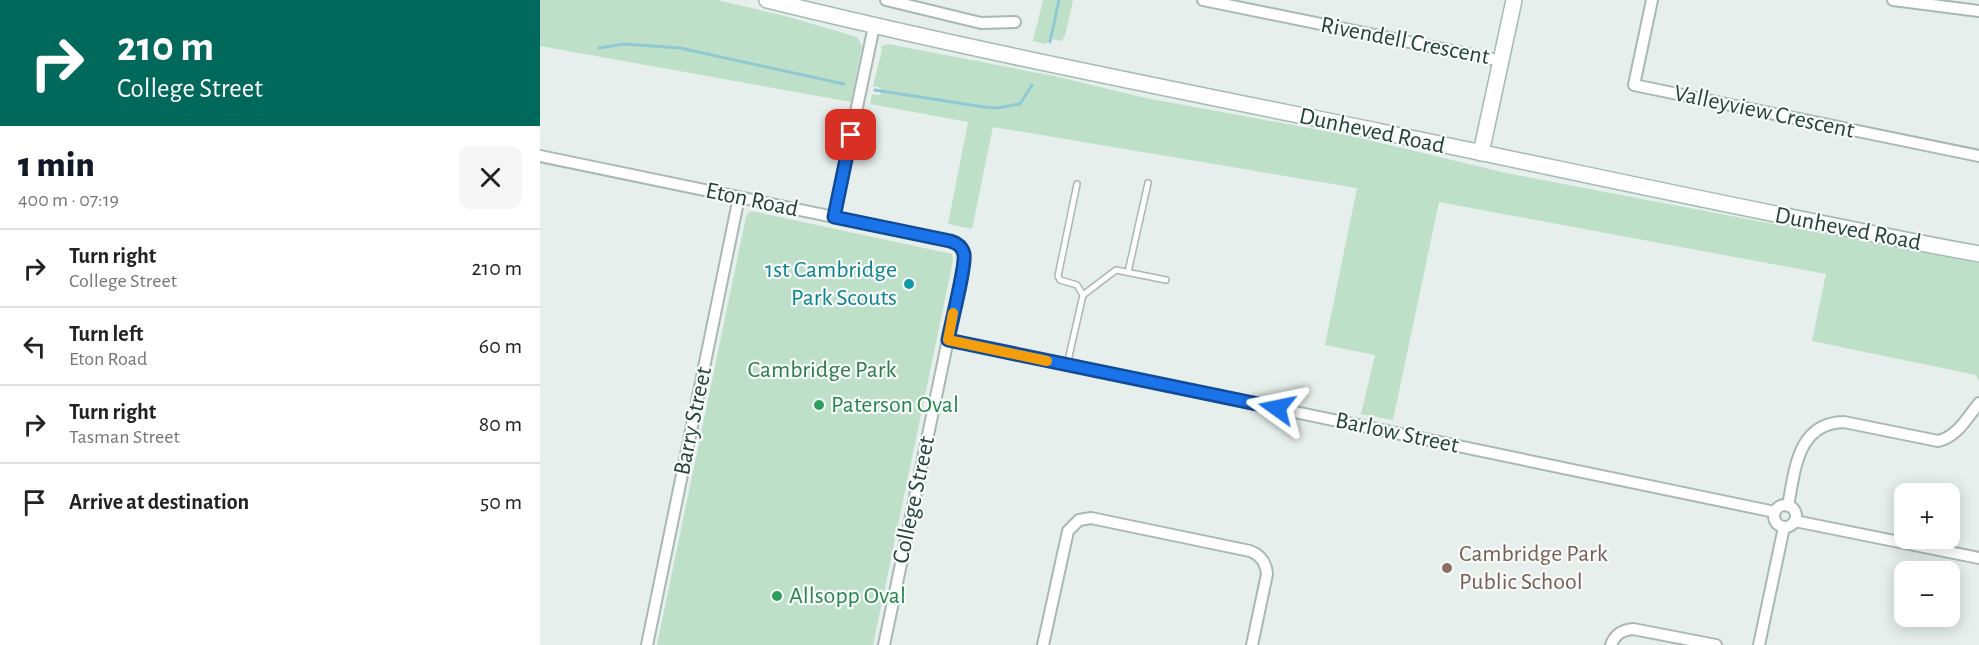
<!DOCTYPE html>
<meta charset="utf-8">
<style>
body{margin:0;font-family:"Alegreya Sans",sans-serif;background:#f6f6f6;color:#222;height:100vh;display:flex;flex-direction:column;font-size:22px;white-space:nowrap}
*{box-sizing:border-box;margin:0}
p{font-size:20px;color:#767676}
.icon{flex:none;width:33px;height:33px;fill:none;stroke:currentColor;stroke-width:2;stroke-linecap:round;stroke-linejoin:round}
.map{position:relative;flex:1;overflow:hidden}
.side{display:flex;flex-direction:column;background:#fff;width:540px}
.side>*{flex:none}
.top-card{background:#00695c;color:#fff;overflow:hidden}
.controls{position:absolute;left:1354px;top:483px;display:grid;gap:12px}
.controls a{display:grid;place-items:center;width:66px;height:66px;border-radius:12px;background:#fff;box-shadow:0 3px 15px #0003;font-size:30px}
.pin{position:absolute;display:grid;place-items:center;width:51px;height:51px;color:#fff;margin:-26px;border-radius:12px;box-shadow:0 3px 9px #0006}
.me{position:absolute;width:66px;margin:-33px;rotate:282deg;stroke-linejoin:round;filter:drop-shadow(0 0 4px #0008)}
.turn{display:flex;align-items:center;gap:21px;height:126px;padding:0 18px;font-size:27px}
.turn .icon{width:78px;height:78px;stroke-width:2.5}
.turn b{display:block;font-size:42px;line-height:51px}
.round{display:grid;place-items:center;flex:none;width:63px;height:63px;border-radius:12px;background:#f6f6f6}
.head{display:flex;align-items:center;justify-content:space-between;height:102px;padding:0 18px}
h1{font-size:36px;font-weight:800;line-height:45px;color:#111827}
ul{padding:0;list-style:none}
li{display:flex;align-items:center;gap:18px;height:78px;padding:0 18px;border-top:2px solid #e0e0e0}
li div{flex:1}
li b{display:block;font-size:22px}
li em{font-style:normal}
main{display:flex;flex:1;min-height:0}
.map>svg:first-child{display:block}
.green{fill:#bfe0c8}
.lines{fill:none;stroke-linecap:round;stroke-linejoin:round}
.stream{stroke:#8ec9d4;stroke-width:3}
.lane-casing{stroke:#a8b8b2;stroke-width:8}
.street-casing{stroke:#a8b8b2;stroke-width:14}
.secondary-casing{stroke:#a4bbb3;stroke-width:18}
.lane{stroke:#fff;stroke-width:5}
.street{stroke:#fff;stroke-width:10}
.secondary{stroke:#fff;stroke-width:15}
.route-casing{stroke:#114b97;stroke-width:15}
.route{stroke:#1a73e8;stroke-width:10}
.slow{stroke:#f59e0b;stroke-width:10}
.culture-dot{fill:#0f9aa8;stroke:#f7fbf9;stroke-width:2}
.leisure-dot{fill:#2e9e5b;stroke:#f7fbf9;stroke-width:2}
.education-dot{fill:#8d6e63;stroke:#f7fbf9;stroke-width:2}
.labels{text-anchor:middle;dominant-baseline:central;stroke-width:4.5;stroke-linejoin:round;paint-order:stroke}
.street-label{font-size:24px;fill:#24423a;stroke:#f7fbf9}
.culture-label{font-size:24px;fill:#0d838f;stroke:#f7fbf9;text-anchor:end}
.park-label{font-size:24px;fill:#2d7a4b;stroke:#f7fbf9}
.leisure-label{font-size:24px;fill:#27864d;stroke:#f7fbf9;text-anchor:start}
.education-label{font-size:24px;fill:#785e54;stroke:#f7fbf9;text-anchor:start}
</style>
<main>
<section class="side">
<div class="top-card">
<div class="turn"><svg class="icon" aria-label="right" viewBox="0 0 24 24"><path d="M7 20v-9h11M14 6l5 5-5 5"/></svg><div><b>210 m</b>College Street</div></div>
</div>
<div class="head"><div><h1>1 min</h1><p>400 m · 07:19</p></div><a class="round"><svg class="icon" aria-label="close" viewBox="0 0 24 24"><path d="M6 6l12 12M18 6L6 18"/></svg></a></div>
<ul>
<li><svg class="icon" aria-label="right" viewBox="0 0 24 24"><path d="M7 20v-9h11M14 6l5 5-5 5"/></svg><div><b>Turn right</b><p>College Street</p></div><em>210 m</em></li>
<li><svg class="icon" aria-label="left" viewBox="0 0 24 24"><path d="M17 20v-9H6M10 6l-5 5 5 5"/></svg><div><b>Turn left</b><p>Eton Road</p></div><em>60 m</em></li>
<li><svg class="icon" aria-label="right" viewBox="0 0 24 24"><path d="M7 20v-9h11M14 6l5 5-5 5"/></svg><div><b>Turn right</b><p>Tasman Street</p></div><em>80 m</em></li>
<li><svg class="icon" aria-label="arrive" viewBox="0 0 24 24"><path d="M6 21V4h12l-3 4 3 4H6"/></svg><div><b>Arrive at destination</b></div><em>50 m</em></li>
</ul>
</section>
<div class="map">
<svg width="1439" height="645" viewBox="0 0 1439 645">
<rect width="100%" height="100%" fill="#e6efeb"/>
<!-- green -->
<g class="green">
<path d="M0 0H177L249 17 317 37 322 46 311 102 0 46Z"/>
<path d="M503 0H533L526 32 522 41 512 39 505 44 493 41Z"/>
<path d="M348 44 514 76 606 98 812 136 966 173 1439 263V381L1436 375 1272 341 1286 274 899 202 853 420 821 414 835 355 785 345 817 188 453 127 432 229 408 224 428 122 330 104 332 94 340 95 341 88 333 86 342 50 341 46Z"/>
<path d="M212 211 412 254 413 261 333 645H117L206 217 207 214Z"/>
</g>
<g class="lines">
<!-- stream -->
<g class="stream">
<path d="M510 42 519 0"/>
<path d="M59 48 84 44 140 48 304 84"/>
<path d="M335 90 444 107 457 108 480 104 492 85"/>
</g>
<!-- lane casing -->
<g class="lane-casing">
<g id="lane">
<path d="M537 184 518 276 520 280 537 285 543 295"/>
<path d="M588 272 608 183"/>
<path d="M527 365 543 295 576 270 626 280"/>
</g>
</g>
<!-- street casing -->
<g class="street-casing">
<g id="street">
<path d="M346 0 441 23 475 22"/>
<path d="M663 0 962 61"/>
<path d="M1112 0 1094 85 1439 156"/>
<path d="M1353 0 1439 11"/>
<path d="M0 156 410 241C421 245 425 251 424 263L344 645"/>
<path d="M294 217 334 26"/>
<path d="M408 340 1235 512"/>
<circle cx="1245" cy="516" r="11"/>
<path d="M1248 506C1255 470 1257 423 1304 422L1398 441C1417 437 1427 418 1439 403"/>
<path d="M1255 521 1439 558"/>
<path d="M107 645 199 197"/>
<path d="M503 645 528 531 539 520 551 518 710 551C721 555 726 563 727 574L712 645"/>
<path d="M1071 645C1075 634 1082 630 1093 629L1176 645"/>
<path d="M1219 645 1244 527"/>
</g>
</g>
<!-- secondary casing -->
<g class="secondary-casing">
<g id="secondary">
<path d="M227 0C431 50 636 90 842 132 1041 173 1239 217 1439 254"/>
<path d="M941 153 974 0"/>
</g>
</g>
<!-- lane -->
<use href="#lane" class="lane"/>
<!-- street -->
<use href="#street" class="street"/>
<!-- secondary -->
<use href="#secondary" class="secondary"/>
</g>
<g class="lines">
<!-- route casing -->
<g class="route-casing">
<path id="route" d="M311 135 294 217 410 241C417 243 422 246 424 254 426 267 411 323 408 340L737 408"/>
</g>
<!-- route -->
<use href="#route" class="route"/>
<!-- slow -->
<path class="slow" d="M413 313 408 340 507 361"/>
</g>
<!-- markers -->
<circle class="culture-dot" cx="369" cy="284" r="6"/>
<g class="leisure-dot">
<circle cx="279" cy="405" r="6"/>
<circle cx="237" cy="596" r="6"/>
</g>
<circle class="education-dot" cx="907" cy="568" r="6"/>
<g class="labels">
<!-- street labels -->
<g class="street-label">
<text transform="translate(865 41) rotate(11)">Rivendell Crescent</text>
<text transform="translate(1224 112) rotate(12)">Valleyview Crescent</text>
<text transform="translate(832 131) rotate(12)">Dunheved Road</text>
<text transform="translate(212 200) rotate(12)">Eton Road</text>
<text transform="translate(1308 229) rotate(11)">Dunheved Road</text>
<text transform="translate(153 421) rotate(-78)">Barry Street</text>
<text transform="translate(857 433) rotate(12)">Barlow Street</text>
<text transform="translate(374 500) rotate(-78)">College Street</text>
</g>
<!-- culture labels -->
<g class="culture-label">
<text x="357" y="270">1st Cambridge<tspan x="357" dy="28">Park Scouts</tspan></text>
</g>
<!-- park labels -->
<g class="park-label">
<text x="282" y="370">Cambridge Park</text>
</g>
<!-- leisure labels -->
<g class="leisure-label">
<text x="291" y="405">Paterson Oval</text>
<text x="249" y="596">Allsopp Oval</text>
</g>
<!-- education labels -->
<g class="education-label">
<text x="919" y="554">Cambridge Park<tspan x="919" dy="28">Public School</tspan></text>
</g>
</g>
</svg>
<div class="controls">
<a>+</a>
<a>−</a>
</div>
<div class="pin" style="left:311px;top:135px;background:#d93025"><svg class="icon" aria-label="arrive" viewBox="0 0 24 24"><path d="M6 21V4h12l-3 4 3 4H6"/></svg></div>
<svg class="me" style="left:737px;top:408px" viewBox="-20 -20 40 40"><path d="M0-17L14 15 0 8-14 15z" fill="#1a73e8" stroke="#fff" stroke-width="4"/></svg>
</div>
</main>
